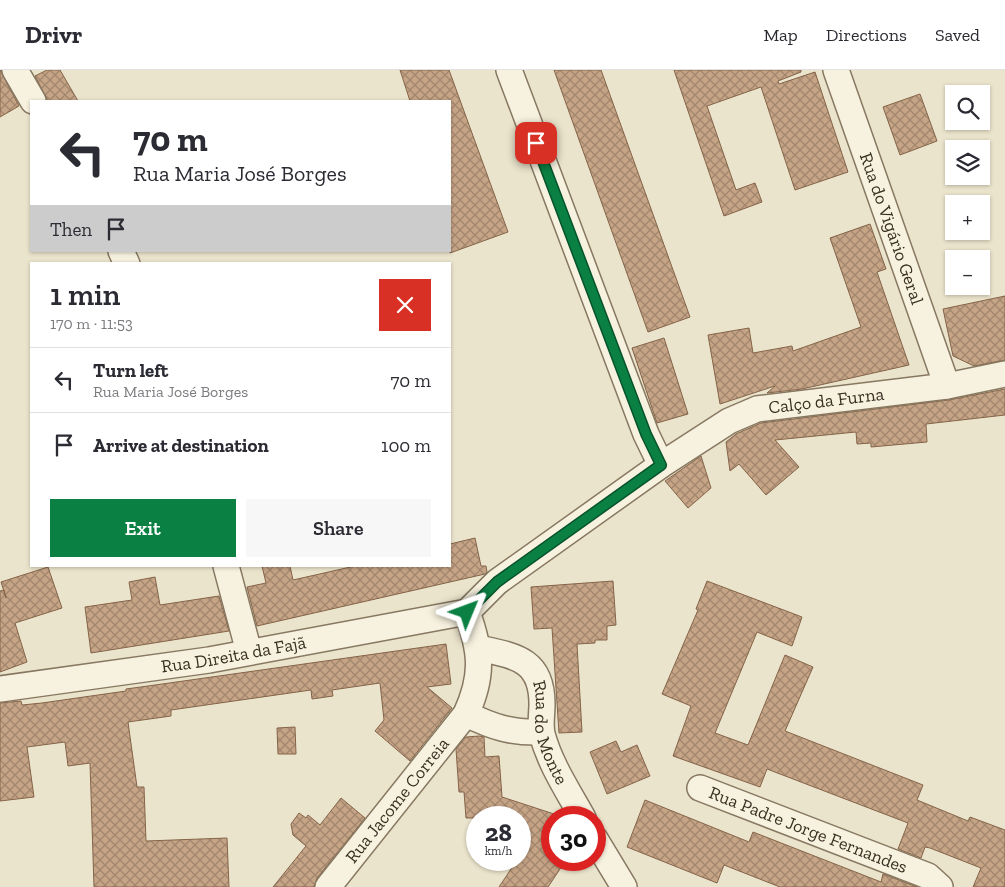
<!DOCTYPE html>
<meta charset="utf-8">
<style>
body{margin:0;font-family:"Zilla Slab",serif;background:#f7f7f7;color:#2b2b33;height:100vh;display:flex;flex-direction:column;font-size:19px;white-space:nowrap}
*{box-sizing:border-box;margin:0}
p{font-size:16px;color:#7c7c81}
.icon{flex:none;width:28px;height:28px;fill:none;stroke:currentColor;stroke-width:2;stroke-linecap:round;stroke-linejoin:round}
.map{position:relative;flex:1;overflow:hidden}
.panel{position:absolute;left:30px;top:192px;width:421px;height:305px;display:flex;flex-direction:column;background:#fff;border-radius:0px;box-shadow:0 1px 4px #0004}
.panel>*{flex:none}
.banner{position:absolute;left:30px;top:30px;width:421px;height:152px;border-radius:0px;box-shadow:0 1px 4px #0004;background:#fff;color:#2b2b33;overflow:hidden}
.fabs{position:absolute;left:945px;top:15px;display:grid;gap:10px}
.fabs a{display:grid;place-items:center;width:45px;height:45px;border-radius:0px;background:#fff;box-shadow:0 1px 4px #0004;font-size:25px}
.speed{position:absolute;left:466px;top:736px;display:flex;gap:10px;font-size:25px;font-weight:700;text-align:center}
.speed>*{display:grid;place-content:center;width:65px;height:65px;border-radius:50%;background:#fff;box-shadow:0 1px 4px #0004;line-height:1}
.speed small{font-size:12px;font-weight:400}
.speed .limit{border:8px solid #d22;background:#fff;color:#111}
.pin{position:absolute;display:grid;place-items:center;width:42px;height:42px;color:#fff;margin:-21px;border-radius:10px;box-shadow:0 2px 8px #0006}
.me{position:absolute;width:55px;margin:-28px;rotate:46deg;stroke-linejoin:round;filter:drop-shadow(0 0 4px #0008)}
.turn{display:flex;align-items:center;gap:18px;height:105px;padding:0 20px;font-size:22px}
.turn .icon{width:65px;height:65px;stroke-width:2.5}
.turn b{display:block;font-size:35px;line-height:42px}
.then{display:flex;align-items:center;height:48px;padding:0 20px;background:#0003;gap:10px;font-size:19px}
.round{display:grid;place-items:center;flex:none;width:52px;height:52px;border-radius:0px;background:#f7f7f7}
.headline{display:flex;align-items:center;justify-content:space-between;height:85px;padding:0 20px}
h1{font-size:30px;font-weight:600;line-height:38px}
.cta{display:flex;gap:10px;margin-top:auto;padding:10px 20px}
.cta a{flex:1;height:58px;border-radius:0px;background:#0b8043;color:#fff;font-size:20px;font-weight:600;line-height:58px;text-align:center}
.cta a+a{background:#f7f7f7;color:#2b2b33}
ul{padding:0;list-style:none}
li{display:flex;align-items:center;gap:15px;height:65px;padding:0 20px;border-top:1px solid #e1e1e2}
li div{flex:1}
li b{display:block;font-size:19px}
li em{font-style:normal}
header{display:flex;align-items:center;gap:30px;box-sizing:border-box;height:70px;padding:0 25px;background:#fff;border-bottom:1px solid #e1e1e2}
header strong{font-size:24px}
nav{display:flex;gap:28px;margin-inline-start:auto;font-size:18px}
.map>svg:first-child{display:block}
.building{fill:url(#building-cross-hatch);stroke:#846449}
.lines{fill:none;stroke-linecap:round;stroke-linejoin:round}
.minor-casing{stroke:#877861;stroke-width:28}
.minor{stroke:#f7f1df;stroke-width:25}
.route-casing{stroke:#07532c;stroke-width:12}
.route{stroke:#0b8043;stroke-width:9}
.labels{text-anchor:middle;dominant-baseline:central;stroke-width:5;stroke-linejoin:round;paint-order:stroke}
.street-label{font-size:18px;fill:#392f23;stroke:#f3eedb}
</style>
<header>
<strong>Drivr</strong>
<nav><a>Map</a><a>Directions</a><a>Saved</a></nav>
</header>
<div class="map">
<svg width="1005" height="817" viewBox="0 0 1005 817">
<defs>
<pattern id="building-cross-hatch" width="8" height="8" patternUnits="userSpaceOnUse" patternTransform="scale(1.25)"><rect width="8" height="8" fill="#c6a486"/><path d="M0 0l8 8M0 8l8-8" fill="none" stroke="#a2866d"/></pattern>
</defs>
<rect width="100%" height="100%" fill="#ebe4cc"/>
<!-- building -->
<g class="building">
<path d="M0 0 19 36 0 47Z"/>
<path d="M47 0H60L78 31H48L35 6Z"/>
<path d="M400 0H449L508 162 450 183V31H410Z"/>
<path d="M554 0H601L690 247 648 262Z"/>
<path d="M674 0H801V2L778 11 779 14 815 2 848 102 795 120 761 17 707 36 736 120 755 113 762 132 724 146Z"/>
<path d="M920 24 937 71 900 85 883 37Z"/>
<path d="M870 154 886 199 877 202 909 295 802 319 767 323 775 316 720 334 708 265 749 258 753 283 792 276 793 281 861 257 830 168Z"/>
<path d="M1005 226V290L974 296 953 286 943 239Z"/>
<path d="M664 268 688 344 657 353 632 278Z"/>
<path d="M1005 319V345L926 354 927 372 871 377V373L857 374 856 362 775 370 799 397 766 425 739 394 730 401 726 372 736 364 761 353 949 330Z"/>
<path d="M701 386 711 418 688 438 665 411Z"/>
<path d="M475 468 481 496H486L487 502 485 504 257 556 247 517 266 513 262 496H290L293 510 355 496H450V474Z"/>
<path d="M48 497 62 538 15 553 27 592 0 602V521L4 520 6 528 1 512Z"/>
<path d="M155 507 160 535 219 526 229 561 91 583 85 537 132 530 129 512Z"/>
<path d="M613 511 616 555 607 556V570H595V573L577 574 582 662 559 663 552 558 534 559 531 517Z"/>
<path d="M707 511 802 547 792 576 757 562 715 663 748 675 785 585 813 597 785 661 923 715 917 730 968 751 970 747 1005 760V817H973L981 798 930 778 925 777 921 788 898 779 908 753 767 699 760 717 673 686 691 636 662 624 698 540 696 539Z"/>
<path d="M446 574 451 614 427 617 452 638 410 691 375 661 384 650 380 613 332 620 333 626 312 629 311 620 171 640V646L128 652 137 717H144L146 771 227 768 229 817H94L90 693 68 696 65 672 27 677 34 727 0 731V633L21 631 22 635 42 633 126 621V619L148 616Z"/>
<path d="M295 657 296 684H278L277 658Z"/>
<path d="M479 666 484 667 485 687 499 686 502 727 554 744 552 748V790H566L548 817H499L517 790H520V748H466L464 722H459L456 679 466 667Z"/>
<path d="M616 671 621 682 637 675 650 706 607 724 590 682Z"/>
<path d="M341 728 365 748 317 808 314 817H273L306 776 293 765 291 754 299 743 306 748 308 745 320 755Z"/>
<path d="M645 730 749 772 753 762 881 812 883 804 917 817H780L724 795 717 813 627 777Z"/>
</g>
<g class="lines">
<!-- minor casing -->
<g class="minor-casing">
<g id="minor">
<path d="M15 0 33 31"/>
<path d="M509 0 646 364 661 395"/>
<path id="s1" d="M836 0 947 316"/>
<path d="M121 181 127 194"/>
<path d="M226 496 249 582"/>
<path id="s2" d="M467 542 497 512 661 395 729 351 757 339 947 316 1005 304"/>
<path id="s3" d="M478 578C515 586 542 589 542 634 542 643 540 655 542 664 550 694 568 721 583 748"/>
<path id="s4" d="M0 619 209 590 467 542"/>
<path d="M466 644C493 657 511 663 541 662"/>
<path id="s5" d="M700 718 928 806 940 817"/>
<path d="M595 769 624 817"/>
<path id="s6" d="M328 817 466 644C484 605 481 581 467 542"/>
</g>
</g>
<!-- minor -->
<use href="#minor" class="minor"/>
</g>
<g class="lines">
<!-- route casing -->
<g class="route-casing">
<path id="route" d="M467 542 497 512 661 395 646 364 536 73"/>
</g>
<!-- route -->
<use href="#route" class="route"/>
</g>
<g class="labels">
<!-- street labels -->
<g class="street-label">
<text stroke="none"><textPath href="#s1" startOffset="168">Rua do Vigário Geral</textPath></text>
<text stroke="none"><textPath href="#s2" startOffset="425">Calço da Furna</textPath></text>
<text stroke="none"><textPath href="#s4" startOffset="236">Rua Direita da Fajã</textPath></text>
<text stroke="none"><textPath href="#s3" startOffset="126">Rua do Monte</textPath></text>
<text stroke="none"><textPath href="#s6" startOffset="111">Rua Jacome Correia</textPath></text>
<text stroke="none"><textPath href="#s5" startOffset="116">Rua Padre Jorge Fernandes</textPath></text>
</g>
</g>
</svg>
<div class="fabs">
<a><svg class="icon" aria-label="search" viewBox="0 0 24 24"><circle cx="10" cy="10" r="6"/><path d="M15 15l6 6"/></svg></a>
<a><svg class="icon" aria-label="layers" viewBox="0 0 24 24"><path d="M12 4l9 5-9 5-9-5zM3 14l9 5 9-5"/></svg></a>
<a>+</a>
<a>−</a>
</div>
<div class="speed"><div>28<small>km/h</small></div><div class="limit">30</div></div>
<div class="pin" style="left:536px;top:73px;background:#d93025"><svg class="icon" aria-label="arrive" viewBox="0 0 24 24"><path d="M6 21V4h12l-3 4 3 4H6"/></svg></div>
<svg class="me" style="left:467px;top:542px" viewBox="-20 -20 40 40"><path d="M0-17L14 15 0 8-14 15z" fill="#0b8043" stroke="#fff" stroke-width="4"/></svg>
<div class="banner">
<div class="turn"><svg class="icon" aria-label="left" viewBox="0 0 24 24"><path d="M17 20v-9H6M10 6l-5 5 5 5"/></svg><div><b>70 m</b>Rua Maria José Borges</div></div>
<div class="then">Then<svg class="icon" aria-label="arrive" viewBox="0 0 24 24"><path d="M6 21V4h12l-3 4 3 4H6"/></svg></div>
</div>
<section class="panel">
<div class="headline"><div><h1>1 min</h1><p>170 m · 11:53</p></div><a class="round" style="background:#d93025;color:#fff"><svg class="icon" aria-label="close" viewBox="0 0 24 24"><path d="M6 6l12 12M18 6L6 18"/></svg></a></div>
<ul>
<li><svg class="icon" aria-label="left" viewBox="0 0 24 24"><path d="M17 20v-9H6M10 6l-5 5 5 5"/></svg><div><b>Turn left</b><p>Rua Maria José Borges</p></div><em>70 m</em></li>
<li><svg class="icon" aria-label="arrive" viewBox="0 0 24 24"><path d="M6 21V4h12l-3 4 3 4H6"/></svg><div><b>Arrive at destination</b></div><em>100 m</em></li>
</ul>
<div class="cta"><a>Exit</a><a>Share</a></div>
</section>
</div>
